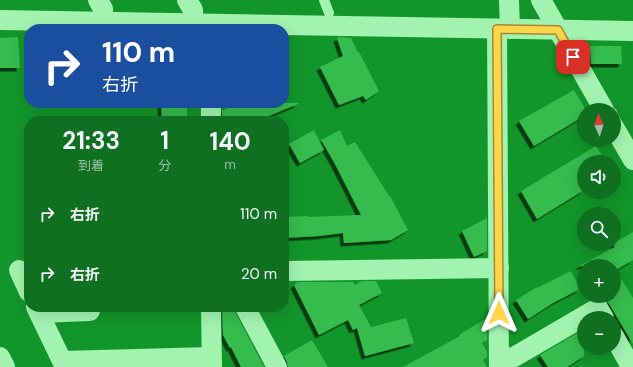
<!DOCTYPE html>
<html lang="ja">
<meta charset="utf-8">
<style>
body{margin:0;font-family:"DM Sans","Noto Sans JP",sans-serif;background:#177529;color:#f1f3f6;height:100vh;display:flex;flex-direction:column;font-size:15px;white-space:nowrap}
*{box-sizing:border-box;margin:0}
p{font-size:13px;color:#9bc1a5}
.icon{flex:none;width:22px;height:22px;fill:none;stroke:currentColor;stroke-width:2;stroke-linecap:round;stroke-linejoin:round}
.map{position:relative;flex:1;overflow:hidden}
.drawer{position:absolute;left:24px;top:116px;width:265px;height:196px;display:flex;flex-direction:column;background:#0e7020;border-radius:16px;box-shadow:0 4px 16px #0002}
.drawer>*{flex:none}
.banner{position:absolute;left:24px;top:24px;width:265px;height:84px;border-radius:16px;box-shadow:0 4px 16px #0002;background:#1a4fa0;color:#fff;overflow:hidden}
.needle{width:26px;rotate:357deg}
.tools{position:absolute;left:577px;top:103px;display:grid;gap:8px}
.tools a{display:grid;place-items:center;width:44px;height:44px;border-radius:50%;background:#0e7020;box-shadow:0 4px 16px #0002;font-size:20px}
.pin{position:absolute;display:grid;place-items:center;width:34px;height:34px;color:#fff;margin:-17px;border-radius:8px;box-shadow:0 2px 6px #0006}
.me{position:absolute;width:44px;margin:-22px;rotate:0deg;stroke-linejoin:round;filter:drop-shadow(0 0 3px #0008)}
.turn{display:flex;align-items:center;gap:14px;height:84px;padding:0 12px;font-size:18px}
.turn .icon{width:52px;height:52px;stroke-width:2.5}
.turn b{display:block;font-size:28px;line-height:34px}
.eta{display:flex;justify-content:space-evenly;align-items:center;height:68px;text-align:center}
.eta b{font-size:24px;font-weight:700;line-height:28px}
ul{padding:0;list-style:none}
li{display:flex;align-items:center;gap:12px;height:60px;padding:0 12px}
li div{flex:1}
li b{display:block;font-size:15px}
li em{font-style:normal}
.map>svg:first-child{display:block}
.lines{fill:none;stroke-linecap:round;stroke-linejoin:round}
.stream{stroke:#94f6a3;stroke-width:5}
.building{fill:#36bc4d;filter:url(#shadow)}
.service{stroke:#a2f3b0;stroke-width:10}
.minor{stroke:#a2f3b0;stroke-width:20}
.route-casing{stroke:#a68a30;stroke-width:10}
.route{stroke:#ffd54a;stroke-width:7}
</style>
<div class="map">
<svg width="633" height="367" viewBox="0 0 633 367">
<defs>
<filter id="shadow"><feDropShadow dx="-3.5" dy="3.5" stdDeviation="0" flood-color="#0009"/></filter>
</defs>
<rect width="100%" height="100%" fill="#12962a"/>
<g class="lines">
<!-- stream -->
<path class="stream" d="M614 111 620 123"/>
</g>
<!-- building -->
<g class="building">
<path d="M18 37 20 68H0V38Z"/>
<path d="M340 37 351 38 358 53 359 52 379 91 366 100 363 96 339 105 320 67 343 56 337 38Z"/>
<path d="M590 46H621L622 64H591Z"/>
<path d="M574 90 584 107V116L534 146 519 121Z"/>
<path d="M161 103H187V121H162Z"/>
<path d="M238 103H298V104L271 115 260 121H222V111Z"/>
<path d="M314 130 324 150 300 163 289 144Z"/>
<path d="M340 130 347 146 355 142 389 196H390L408 230 391 240 344 243 343 233 319 236 284 238V217L308 216V217L361 215 334 162 321 140Z"/>
<path d="M596 146 606 162H584V190L537 219 521 191Z"/>
<path d="M487 218V251L474 257 462 231Z"/>
<path d="M633 232V260L616 270 633 298V344L608 302 614 298V266H579L615 247 613 244 614 243Z"/>
<path d="M571 271 580 289 553 303 528 319 516 300 537 287V288Z"/>
<path d="M362 281H376L382 293 359 305 371 327 406 318 414 343 365 356 357 328 353 330 348 320 319 335 294 285 298 282H353L355 285Z"/>
<path d="M222 307H234L235 312 264 367H241L231 347 230 348 223 335Z"/>
<path d="M485 319 487 323V340L482 343 487 352V357L483 360 487 367H403L460 336 459 335Z"/>
<path d="M584 329V356L567 367H548L540 355Z"/>
<path d="M312 340 328 367H288L287 362 284 356Z"/>
</g>
<g class="lines">
<!-- service -->
<path class="service" d="M324 0 329 13"/>
<!-- minor -->
<g class="minor">
<path d="M98 0 103 9V22"/>
<path d="M187 0 193 10V24"/>
<path d="M509 0 510 29"/>
<path d="M541 0 604 110"/>
<path d="M0 20 633 31"/>
<path d="M497 29 499 367"/>
<path d="M211 103V121"/>
<path d="M614 127 633 160"/>
<path d="M19 270 29 292"/>
<path d="M284 271 499 268"/>
<path d="M36 307 62 361 211 357"/>
<path d="M211 307 212 367"/>
<path d="M245 307 277 367"/>
<path d="M39 313 90 311"/>
<path d="M614 336 631 367"/>
<path d="M0 357 5 367"/>
<path d="M499 358 514 357 598 308 604 318"/>
</g>
</g>
<g class="lines">
<!-- route casing -->
<g class="route-casing">
<path id="route" d="M499 313 497 29 558 30 573 57"/>
</g>
<!-- route -->
<use href="#route" class="route"/>
</g>
</svg>
<div class="tools">
<a><svg class="needle" viewBox="-14 -14 28 28"><path d="M0-13l5 13h-10z" fill="#e53935"/><path d="M0 13l5-13h-10z" fill="#9bc1a5"/></svg></a>
<a><svg class="icon" aria-label="sound" viewBox="0 0 24 24"><path d="M4 9h4l5-4v14l-5-4H4zM17 9q2 3 0 6"/></svg></a>
<a><svg class="icon" aria-label="search" viewBox="0 0 24 24"><circle cx="10" cy="10" r="6"/><path d="M15 15l6 6"/></svg></a>
<a>+</a>
<a>−</a>
</div>
<div class="pin" style="left:573px;top:57px;background:#d93025"><svg class="icon" aria-label="arrive" viewBox="0 0 24 24"><path d="M6 21V4h12l-3 4 3 4H6"/></svg></div>
<svg class="me" style="left:499px;top:313px" viewBox="-20 -20 40 40"><path d="M0-17L14 15 0 8-14 15z" fill="#ffd54a" stroke="#fff" stroke-width="4"/></svg>
<div class="banner">
<div class="turn"><svg class="icon" aria-label="right" viewBox="0 0 24 24"><path d="M7 20v-9h11M14 6l5 5-5 5"/></svg><div><b>110 m</b>右折</div></div>
</div>
<section class="drawer">
<div class="eta">
<div><b>21:33</b><p>到着</p></div>
<div><b>1</b><p>分</p></div>
<div><b>140</b><p>m</p></div>
</div>
<ul>
<li><svg class="icon" aria-label="right" viewBox="0 0 24 24"><path d="M7 20v-9h11M14 6l5 5-5 5"/></svg><div><b>右折</b></div><em>110 m</em></li>
<li><svg class="icon" aria-label="right" viewBox="0 0 24 24"><path d="M7 20v-9h11M14 6l5 5-5 5"/></svg><div><b>右折</b></div><em>20 m</em></li>
</ul>
</section>
</div>
